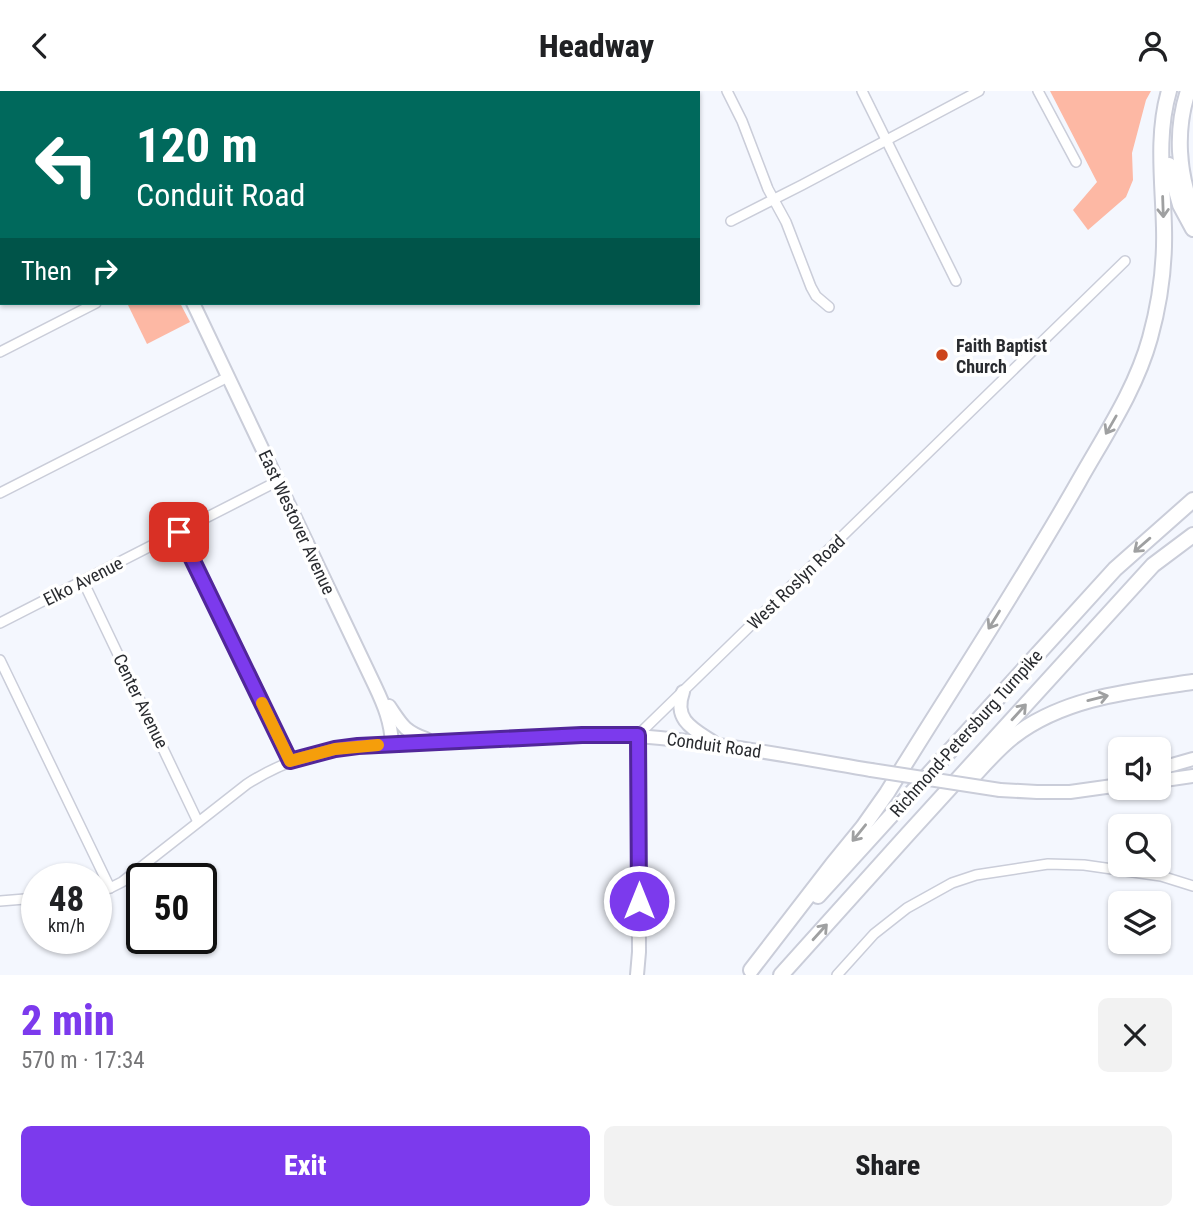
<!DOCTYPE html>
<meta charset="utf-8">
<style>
body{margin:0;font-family:"Roboto Condensed",sans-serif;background:#f2f2f2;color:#202124;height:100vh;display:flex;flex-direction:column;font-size:26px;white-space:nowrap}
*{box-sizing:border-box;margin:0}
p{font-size:23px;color:#757577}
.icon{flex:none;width:38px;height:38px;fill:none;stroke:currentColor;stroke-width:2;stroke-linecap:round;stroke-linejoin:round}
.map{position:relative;height:884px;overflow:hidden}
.details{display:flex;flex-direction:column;background:#fff;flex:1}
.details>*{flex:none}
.guide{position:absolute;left:0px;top:0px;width:700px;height:214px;box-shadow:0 2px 5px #0004;background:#00695c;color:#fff;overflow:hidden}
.buttons{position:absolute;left:1108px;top:646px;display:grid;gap:14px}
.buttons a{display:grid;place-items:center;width:63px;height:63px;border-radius:10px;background:#fff;box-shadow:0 2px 5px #0004;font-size:35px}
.speed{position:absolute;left:21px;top:772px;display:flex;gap:14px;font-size:35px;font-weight:700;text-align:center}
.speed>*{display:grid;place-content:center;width:91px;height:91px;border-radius:50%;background:#fff;box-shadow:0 2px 5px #0004;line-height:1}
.speed small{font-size:18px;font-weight:400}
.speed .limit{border:4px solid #111;border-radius:10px;background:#fff;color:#111}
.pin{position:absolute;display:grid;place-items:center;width:60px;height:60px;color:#fff;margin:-30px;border-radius:14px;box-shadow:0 4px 10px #0006}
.me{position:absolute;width:77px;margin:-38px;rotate:0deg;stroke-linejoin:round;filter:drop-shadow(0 0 5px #0008)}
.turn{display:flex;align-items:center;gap:24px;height:147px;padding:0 21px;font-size:32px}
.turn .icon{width:91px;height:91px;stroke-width:2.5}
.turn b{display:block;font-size:49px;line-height:60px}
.then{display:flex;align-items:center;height:66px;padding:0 21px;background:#0003;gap:14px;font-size:26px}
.round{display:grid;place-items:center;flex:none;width:74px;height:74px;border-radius:10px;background:#f2f2f2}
.overview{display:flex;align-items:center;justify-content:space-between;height:119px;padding:0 21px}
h1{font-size:42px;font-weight:800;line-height:52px;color:#7c3aed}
.button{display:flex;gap:14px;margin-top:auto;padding:14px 21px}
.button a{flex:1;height:80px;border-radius:10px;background:#7c3aed;color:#fff;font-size:28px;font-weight:800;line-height:80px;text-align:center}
.button a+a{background:#f2f2f2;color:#202124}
header{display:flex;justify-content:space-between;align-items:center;height:91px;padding:0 21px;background:#fff;font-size:32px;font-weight:800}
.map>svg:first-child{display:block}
.green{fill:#fdb8a4}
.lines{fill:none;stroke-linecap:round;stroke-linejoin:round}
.minor-casing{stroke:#cacdd9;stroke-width:12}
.major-casing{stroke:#cacdd9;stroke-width:16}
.highway-casing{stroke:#cacdd9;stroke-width:18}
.minor{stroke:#fff;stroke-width:9}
.major{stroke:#fff;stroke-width:12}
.highway{stroke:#fff;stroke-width:14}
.major-bridge-casing{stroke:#cacdd9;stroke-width:16;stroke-linecap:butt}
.major-bridge{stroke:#fff;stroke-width:12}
.oneway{stroke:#9fa0a1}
.route-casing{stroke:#51269a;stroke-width:18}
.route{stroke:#7c3aed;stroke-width:12}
.slow{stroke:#f59e0b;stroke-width:12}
.poi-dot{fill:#cd451b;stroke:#fff;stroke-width:2.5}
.labels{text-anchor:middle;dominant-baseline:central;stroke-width:7;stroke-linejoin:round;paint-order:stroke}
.poi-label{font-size:18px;font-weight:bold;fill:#292b2f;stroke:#fff;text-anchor:start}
.street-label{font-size:18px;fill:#292b2f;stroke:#fff}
</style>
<header><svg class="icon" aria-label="back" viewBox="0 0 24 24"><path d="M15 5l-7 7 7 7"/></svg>Headway<svg class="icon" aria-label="person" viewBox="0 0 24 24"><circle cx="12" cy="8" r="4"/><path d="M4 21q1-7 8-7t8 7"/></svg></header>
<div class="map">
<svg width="1193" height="884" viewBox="0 0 1193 884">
<rect width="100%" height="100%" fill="#f4f7fe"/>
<!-- green -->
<g class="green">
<path d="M1050 0H1151L1146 9 1132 62 1133 89 1126 106 1088 139 1073 119 1097 91Z"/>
<path d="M127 212H180L190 231 147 253Z"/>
</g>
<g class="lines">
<!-- minor casing -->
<g class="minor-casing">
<g id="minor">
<path d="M727 0 742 30 768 98 786 131 811 196 816 205 829 216"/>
<path d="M862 0 956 190"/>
<path d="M1038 0 1076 71"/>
<path d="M247 2 251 0"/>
<path d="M423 2 427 0"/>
<path d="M0 122 2 121"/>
<path d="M731 130 802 94 979 0"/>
<path d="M0 261 96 212"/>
<path d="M0 402 228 286"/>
<path d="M179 441 290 670"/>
<path d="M83 490 198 731"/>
<path d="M0 532 278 390"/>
<path d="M0 569 110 797"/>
<path d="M638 644 1125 170"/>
<path d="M96 801 110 797 122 791 247 693C296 662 335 656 392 653"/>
<path d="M0 810 37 807"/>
<path d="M837 884 874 843 907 817 952 792 976 784 1048 773 1084 774 1161 785 1193 795"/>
</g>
</g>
<!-- major casing -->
<g class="major-casing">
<g id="major">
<path d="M93 0 94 2"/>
<path d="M193 212 375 595C384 614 391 631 392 653L605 643C695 647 783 664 871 679"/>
<path d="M683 601C673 629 693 638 713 651"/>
<path d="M389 615C402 634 404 640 426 648"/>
<path d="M1158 678 1193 668"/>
<path d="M1158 690 1193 685"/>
<path d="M1000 699 1037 701H1070L1120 694"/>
<path d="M637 884 639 861 638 644"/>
</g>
</g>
<!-- highway casing -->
<g class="highway-casing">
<g id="highway">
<path d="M1188 0C1175 39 1178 82 1193 120"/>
<path d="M1169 74 1180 114 1193 138"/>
<path d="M968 691C983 675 997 658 1014 645 1065 606 1132 600 1193 591"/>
<path d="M818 805 1115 478 1193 409"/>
<path d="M751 879 832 774 863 736 887 702C951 598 1019 496 1079 390 1105 344 1136 298 1150 247 1160 211 1165 175 1164 137 1163 92 1156 44 1169 0"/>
<path d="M781 884 907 744 1153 474 1193 444"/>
</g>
</g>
<!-- minor -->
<use href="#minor" class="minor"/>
<!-- major -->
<use href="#major" class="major"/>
<!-- highway -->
<use href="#highway" class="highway"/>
<!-- major-bridge casing -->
<g class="major-bridge-casing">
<path id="major-bridge" d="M871 679 1000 699"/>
</g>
<!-- major-bridge -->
<use href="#major-bridge" class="major-bridge"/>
</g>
<!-- one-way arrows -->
<defs><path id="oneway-shaft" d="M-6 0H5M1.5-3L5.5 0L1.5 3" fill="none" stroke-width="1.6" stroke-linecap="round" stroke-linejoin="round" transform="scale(1.75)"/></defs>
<g class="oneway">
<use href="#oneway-shaft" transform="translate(1163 116) rotate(88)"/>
<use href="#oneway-shaft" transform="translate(1111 334) rotate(120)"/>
<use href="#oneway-shaft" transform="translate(1142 454) rotate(139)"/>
<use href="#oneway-shaft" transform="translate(994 529) rotate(122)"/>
<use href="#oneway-shaft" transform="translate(1098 607) rotate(-14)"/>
<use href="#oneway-shaft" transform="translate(1019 621) rotate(-48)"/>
<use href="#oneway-shaft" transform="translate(859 742) rotate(129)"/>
<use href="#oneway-shaft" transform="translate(820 841) rotate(-48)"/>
</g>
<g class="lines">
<!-- route casing -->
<g class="route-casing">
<path id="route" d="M179 441 290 670 335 658 358 655 582 644H638L639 810"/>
</g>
<!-- route -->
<use href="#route" class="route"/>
<!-- slow -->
<path class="slow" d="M262 612 290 670 335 658 378 654"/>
</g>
<!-- markers -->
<circle class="poi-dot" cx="942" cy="264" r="7"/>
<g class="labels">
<!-- poi labels -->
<g class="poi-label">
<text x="956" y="254">Faith Baptist<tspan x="956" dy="21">Church</tspan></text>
</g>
<!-- street labels -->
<g class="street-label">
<text transform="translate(297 431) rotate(65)">East Westover Avenue</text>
<text transform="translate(83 490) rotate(-27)">Elko Avenue</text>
<text transform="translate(796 491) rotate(-44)">West Roslyn Road</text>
<text transform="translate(141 610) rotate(64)">Center Avenue</text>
<text transform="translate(966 642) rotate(-48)">Richmond-Petersburg Turnpike</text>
<text transform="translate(714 654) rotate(8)">Conduit Road</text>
</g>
</g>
</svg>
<div class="buttons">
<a><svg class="icon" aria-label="sound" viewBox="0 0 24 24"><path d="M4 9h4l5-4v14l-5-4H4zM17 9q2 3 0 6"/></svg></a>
<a><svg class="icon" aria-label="search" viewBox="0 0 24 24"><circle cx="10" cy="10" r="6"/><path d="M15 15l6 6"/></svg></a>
<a><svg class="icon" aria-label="layers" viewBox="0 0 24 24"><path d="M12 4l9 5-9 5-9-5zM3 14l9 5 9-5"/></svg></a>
</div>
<div class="speed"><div>48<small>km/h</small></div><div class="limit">50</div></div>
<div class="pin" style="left:179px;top:441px;background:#d93025"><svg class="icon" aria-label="arrive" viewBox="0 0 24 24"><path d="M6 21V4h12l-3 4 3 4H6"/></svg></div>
<svg class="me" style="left:639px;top:810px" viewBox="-20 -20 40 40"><circle r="17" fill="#7c3aed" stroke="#fff" stroke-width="3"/><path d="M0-11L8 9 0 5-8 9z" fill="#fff"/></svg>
<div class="guide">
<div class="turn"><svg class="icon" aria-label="left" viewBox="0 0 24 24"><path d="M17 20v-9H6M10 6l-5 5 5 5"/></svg><div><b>120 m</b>Conduit Road</div></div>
<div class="then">Then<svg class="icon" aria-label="right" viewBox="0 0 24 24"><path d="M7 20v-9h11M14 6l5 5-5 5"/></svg></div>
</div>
</div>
<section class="details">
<div class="overview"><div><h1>2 min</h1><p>570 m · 17:34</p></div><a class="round"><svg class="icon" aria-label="close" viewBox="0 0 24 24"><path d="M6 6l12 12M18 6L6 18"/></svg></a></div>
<div class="button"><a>Exit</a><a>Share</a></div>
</section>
